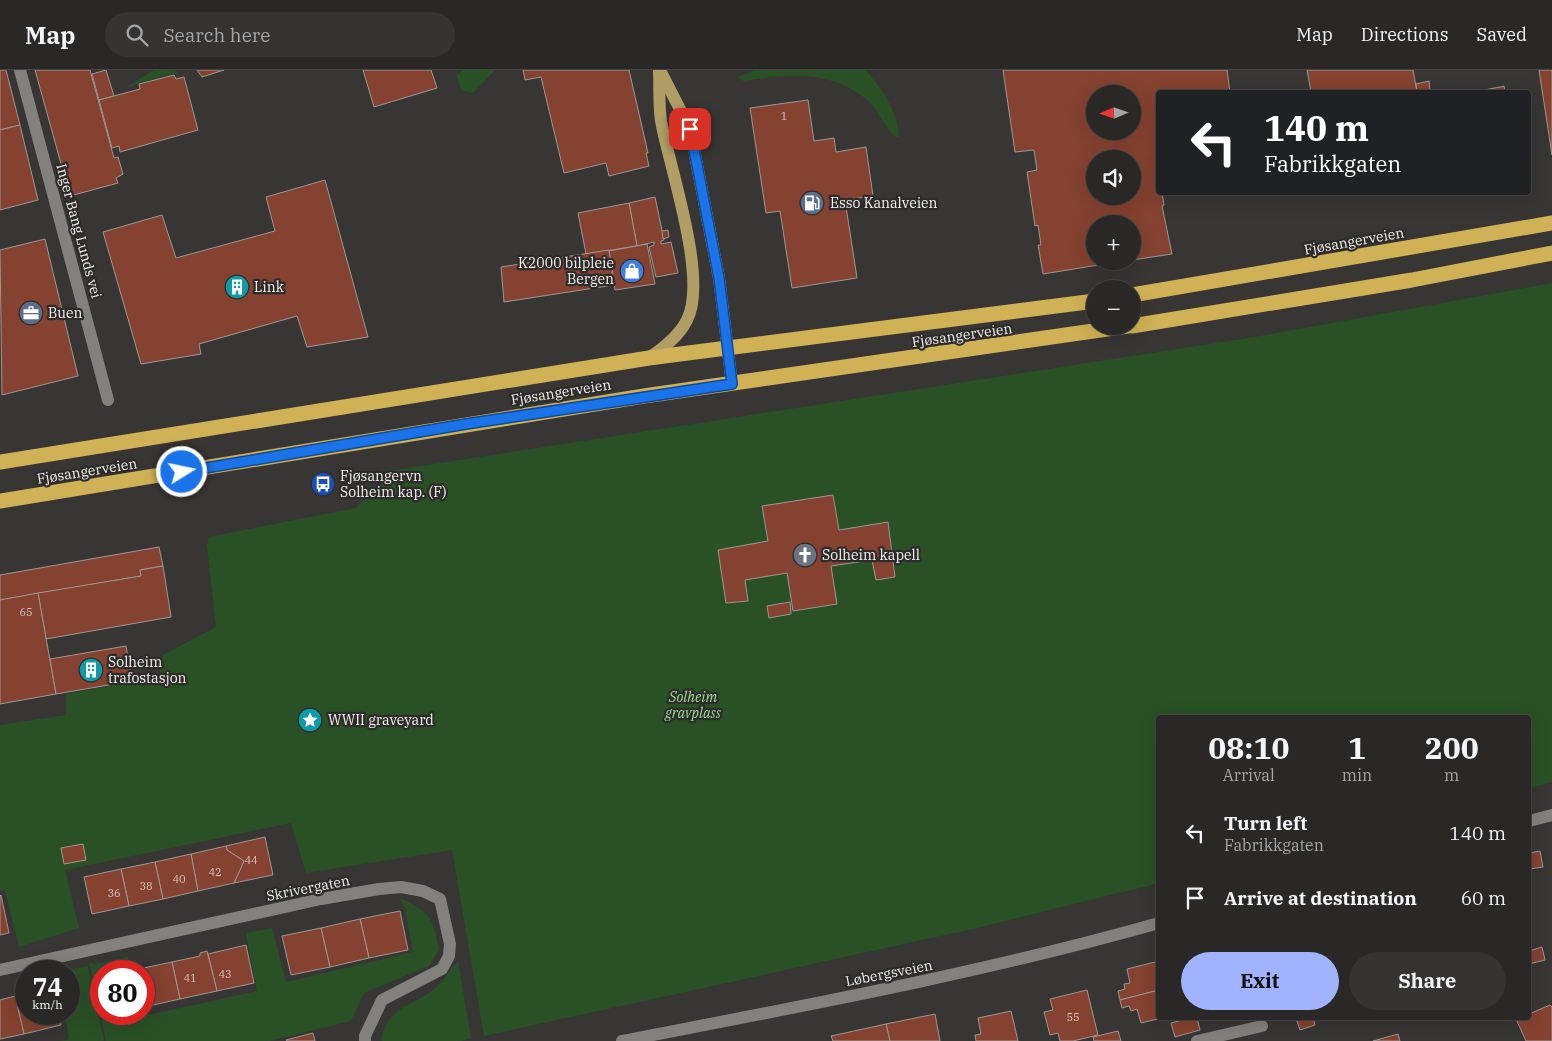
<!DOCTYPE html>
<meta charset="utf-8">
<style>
body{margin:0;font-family:"IBM Plex Serif",serif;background:#353433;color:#f1f3f6;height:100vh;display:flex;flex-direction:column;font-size:19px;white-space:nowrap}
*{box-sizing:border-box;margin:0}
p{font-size:16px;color:#a5a6a7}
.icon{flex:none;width:28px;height:28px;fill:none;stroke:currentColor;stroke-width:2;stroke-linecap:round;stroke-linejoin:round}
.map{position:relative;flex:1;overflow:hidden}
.panel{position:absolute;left:1156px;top:645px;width:375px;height:305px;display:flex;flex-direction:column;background:#292827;border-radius:5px;box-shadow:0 5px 20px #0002,0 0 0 1px #454444}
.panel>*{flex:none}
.banner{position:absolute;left:1156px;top:20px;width:375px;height:105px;border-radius:5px;box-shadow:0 5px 20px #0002,0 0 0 1px #454444;background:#202124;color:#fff;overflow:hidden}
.needle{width:32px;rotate:268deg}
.tools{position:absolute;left:1086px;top:15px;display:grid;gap:10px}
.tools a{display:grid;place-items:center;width:55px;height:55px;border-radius:50%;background:#292827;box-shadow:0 5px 20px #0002,0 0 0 1px #454444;font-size:25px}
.speed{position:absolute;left:15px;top:890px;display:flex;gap:10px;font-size:25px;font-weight:700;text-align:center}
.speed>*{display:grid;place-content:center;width:65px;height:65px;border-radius:50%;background:#292827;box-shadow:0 5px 20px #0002,0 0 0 1px #454444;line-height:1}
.speed small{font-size:12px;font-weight:400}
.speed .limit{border:8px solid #d22;background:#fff;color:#111}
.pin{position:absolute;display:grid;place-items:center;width:42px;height:42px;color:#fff;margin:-21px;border-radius:10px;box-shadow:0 2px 8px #0006}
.me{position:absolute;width:55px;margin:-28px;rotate:80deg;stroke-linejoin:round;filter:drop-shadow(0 0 4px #0008)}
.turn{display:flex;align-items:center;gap:18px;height:105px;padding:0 25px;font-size:22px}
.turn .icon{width:65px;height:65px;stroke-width:2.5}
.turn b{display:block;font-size:35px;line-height:42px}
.eta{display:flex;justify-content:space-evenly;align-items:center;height:85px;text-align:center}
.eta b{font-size:30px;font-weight:700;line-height:35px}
.action{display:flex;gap:10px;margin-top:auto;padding:10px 25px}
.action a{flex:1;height:58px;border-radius:30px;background:#a1b3fd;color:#111;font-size:20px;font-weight:700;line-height:58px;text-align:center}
.action a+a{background:#353433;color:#f1f3f6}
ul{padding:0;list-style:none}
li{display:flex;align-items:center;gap:15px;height:65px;padding:0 25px}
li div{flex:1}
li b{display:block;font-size:19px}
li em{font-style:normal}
header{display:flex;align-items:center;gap:30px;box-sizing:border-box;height:70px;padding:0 25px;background:#292827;border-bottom:1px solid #454444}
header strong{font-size:24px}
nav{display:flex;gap:28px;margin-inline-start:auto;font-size:18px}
.search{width:350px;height:45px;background:#353433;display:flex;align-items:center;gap:12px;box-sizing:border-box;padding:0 18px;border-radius:28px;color:#a5a6a7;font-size:19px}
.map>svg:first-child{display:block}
.green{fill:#2a5026}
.building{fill:#854230;stroke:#9b9896;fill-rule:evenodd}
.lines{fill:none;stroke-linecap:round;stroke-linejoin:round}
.minor{stroke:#82817e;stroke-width:12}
.major{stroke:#b19e65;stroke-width:12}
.highway{stroke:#d1b155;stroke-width:15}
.route-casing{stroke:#114b97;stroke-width:12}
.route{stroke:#1a73e8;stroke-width:9}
.labels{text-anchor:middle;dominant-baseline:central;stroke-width:4.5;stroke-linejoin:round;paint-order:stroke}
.number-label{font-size:11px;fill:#d7c5bf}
.poi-label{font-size:14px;fill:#f2f1ef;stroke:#2d2c2a;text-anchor:start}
.street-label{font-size:14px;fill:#f2f1ef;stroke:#2d2c2a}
.park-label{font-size:14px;font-style:italic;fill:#9adf91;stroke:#2d2c2a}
</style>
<header>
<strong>Map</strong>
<div class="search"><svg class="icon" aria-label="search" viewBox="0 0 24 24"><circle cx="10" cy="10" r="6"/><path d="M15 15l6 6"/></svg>Search here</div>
<nav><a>Map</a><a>Directions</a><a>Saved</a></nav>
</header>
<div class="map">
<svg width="1552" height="971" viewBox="0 0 1552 971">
<rect width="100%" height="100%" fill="#373634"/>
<!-- green -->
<g class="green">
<path d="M154 0H175L179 6 174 3 125 18Z"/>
<path d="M463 0H495L473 23 461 20 457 5Z"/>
<path d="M755 0H866C882 20 899 42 899 68 887 62 879 43 871 33 833 0 793 3 743 11L738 7Z"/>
<path d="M1552 213V712L1529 718V648H1159V813L986 856 484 966 452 780 306 803 291 753 65 800 79 858 19 877 5 820 0 821V655L66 645V624L159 607 163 585 216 557 207 475 209 467 356 438 382 413 388 401 1249 268Z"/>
<path d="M400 828C430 842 433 847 439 880L429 896 364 923 351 951 270 971H106L89 892 95 894 128 887 131 901H101V944L144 943 148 945 257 921 246 863 272 858 286 912 413 882 405 839Z"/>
<path d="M458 891 471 968 461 971H382L381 968C390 936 409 938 433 920 442 913 450 900 458 891Z"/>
<path d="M88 896 104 971H60L69 969 65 944H69V901H64Z"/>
</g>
<!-- building -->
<g class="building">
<path d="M0 0H6L20 55 0 60Z"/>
<path d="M35 0H90L114 88 118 87 123 104 116 108 118 113 70 126Z"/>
<path d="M106 0 114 26 99 30 92 4Z"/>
<path d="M197 0H224L202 7Z"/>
<path d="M363 0H431L437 18 374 37Z"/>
<path d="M523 0H629L648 83H646L649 96 609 106 606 93 564 103 541 7 525 10Z"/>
<path d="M1003 0H1227L1230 22H1159V122H1162L1164 135 1162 136 1172 184 1132 190V154H1095V191H1123L1043 204 1038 175H1041L1038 155 1035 156 1027 102 1037 100 1034 80 1015 82ZM1095 24H1132V61H1095ZM1095 89H1132V126H1095Z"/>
<path d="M1307 0H1413L1417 22H1311Z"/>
<path d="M1539 0H1552V85Z"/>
<path d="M174 5 176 9 184 7 198 60 120 82 119 76 112 78 99 30 140 19 139 14Z"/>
<path d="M1429 11 1430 22H1417L1416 14Z"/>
<path d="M1504 16 1505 22H1473L1500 17Z"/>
<path d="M808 30 814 71 834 68 836 82 866 77 873 126 845 130 857 208 792 218 780 141 766 143 750 38Z"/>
<path d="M20 55 38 130 0 140V60Z"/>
<path d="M325 110 368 267 307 277 297 246 199 274 201 284 141 294 103 162 162 145 176 188 275 161 266 127Z"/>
<path d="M655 127 664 170 661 171V174L671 172 678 203 656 207 649 177 654 175V172L637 176 629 133Z"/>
<path d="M629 133 637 176 586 184 578 143Z"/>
<path d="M668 160 669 167 663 169 662 161Z"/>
<path d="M45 169 78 306 2 325 0 180Z"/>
<path d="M647 174 655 214 615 220 609 181Z"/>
<path d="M609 180 614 215 504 232 501 197Z"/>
<path d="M833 425 839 460 888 452 895 507 876 510 872 490 831 496 837 534 793 541 787 503 745 510 748 531 726 533 718 480 768 471 762 436Z"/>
<path d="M159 477 163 496 140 500 141 506 0 530V505Z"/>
<path d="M163 496 171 547 46 569 38 523 141 506 140 500Z"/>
<path d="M38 523 56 624 0 634V530Z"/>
<path d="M790 532 791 544 769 548 767 536Z"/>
<path d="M126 576 132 611 56 624 50 589Z"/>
<path d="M265 767 273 805 234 813 244 791 227 780 226 776Z"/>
<path d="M83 774 86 790 64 794 61 778Z"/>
<path d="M226 776 227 780 244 791 234 813 198 821 191 784Z"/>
<path d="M1540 781 1543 797 1529 799V783Z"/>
<path d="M191 784 198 821 163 829 155 792Z"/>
<path d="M155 792 163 829 129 836 121 799Z"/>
<path d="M121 799 129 836 92 844 84 807Z"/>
<path d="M1 825 9 863 0 865V826Z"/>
<path d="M400 841 408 880 369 888 360 849Z"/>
<path d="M360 849 369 888 330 897 321 858Z"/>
<path d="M321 858 330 897 291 905 282 866Z"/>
<path d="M246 875 254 913 217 921 208 884Z"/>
<path d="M1542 877 1545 890 1529 894V881Z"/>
<path d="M207 881 217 921 180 929 172 892 200 886V883Z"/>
<path d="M1159 891V920L1120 930 1118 921 1125 919 1124 914 1130 913 1127 899Z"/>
<path d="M172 892 180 929 144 937V901L134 900Z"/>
<path d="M1087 920 1098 965 1073 971H1060L1058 963 1050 965 1044 942 1053 940 1050 929Z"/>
<path d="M1159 920V948H1162L1141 953 1137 939 1131 941 1129 936 1122 938 1120 930Z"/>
<path d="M26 924V944H58L61 955 24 964 15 926Z"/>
<path d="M15 926 24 964 0 969V930Z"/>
<path d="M1550 935 1552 937V971H1526L1516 949 1529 948V944Z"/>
<path d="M1011 941 1018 971H976L975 965 981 964 978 948Z"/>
<path d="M935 944 940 971H890L886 954Z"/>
<path d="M1190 948H1197L1200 960 1175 967 1171 953Z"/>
<path d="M1296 948H1325L1314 951 1315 955 1300 960Z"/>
<path d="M886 954 890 971H833L831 966Z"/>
<path d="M1118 961 1121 971H1094L1093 967Z"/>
<path d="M313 963 315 971H287L286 970Z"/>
<path d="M1398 964 1400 971H1373Z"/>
</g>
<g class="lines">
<!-- minor -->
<g class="minor">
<path d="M20 0 108 330"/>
<path d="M1529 751 1552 745"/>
<path d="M0 900 321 829 379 819 401 817 423 821 440 829 450 874 449 886 442 899 382 930 365 966V971"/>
<path d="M622 971C802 936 982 903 1159 853"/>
<path d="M1197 971 1262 956"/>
</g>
<!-- major -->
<g class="major">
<path d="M660 0 690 59 719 208 732 314"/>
<path d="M650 287C665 277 679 266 687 250 708 210 671 101 662 56 658 39 660 20 659 2"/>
</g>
<!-- highway -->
<g class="highway">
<path d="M1132 225 1552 153"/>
<path d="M1132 256 1412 210 1552 183"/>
<path d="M0 392 649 288 1095 231"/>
<path d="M0 431 644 326 1128 256"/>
</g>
</g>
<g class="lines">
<!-- route casing -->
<g class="route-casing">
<path id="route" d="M182 402 466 354 732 314 719 208 690 59"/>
</g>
<!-- route -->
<use href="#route" class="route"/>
</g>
<!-- icons -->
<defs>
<g id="fuel-disc" transform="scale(1.25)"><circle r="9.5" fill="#5c6f8a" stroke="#2d2c2a"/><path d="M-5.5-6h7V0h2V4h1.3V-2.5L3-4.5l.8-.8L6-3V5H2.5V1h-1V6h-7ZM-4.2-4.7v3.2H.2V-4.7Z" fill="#fff"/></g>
<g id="shop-disc" transform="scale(1.25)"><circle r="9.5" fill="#3f7fe0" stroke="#2d2c2a"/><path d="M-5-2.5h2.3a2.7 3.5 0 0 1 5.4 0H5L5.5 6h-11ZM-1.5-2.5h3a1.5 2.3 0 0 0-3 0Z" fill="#fff"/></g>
<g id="building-disc" transform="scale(1.25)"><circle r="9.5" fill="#0f9aa8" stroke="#2d2c2a"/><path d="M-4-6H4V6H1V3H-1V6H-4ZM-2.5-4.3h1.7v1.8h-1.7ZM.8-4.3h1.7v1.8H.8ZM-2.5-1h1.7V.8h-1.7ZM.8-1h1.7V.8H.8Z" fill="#fff"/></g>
<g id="office-disc" transform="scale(1.25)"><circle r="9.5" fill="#5c6f8a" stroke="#2d2c2a"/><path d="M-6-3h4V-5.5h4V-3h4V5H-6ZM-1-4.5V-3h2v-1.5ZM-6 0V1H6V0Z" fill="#fff"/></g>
<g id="bus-disc" transform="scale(1.25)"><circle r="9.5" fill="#1a4fb4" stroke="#2d2c2a"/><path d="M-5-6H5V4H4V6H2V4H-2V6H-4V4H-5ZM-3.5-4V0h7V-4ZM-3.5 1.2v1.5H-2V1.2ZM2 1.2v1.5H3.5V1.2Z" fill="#fff"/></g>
<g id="church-disc" transform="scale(1.25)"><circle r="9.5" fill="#6b7280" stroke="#2d2c2a"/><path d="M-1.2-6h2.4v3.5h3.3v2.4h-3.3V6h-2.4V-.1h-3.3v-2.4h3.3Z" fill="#fff"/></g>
<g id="sight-disc" transform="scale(1.25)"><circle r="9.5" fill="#0f9aa8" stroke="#2d2c2a"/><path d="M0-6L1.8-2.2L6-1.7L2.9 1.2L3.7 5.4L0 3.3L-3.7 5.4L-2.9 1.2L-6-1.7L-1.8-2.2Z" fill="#fff"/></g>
</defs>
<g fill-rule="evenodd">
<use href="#fuel-disc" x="812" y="133"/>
<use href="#shop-disc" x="632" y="201"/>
<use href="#building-disc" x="237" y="217"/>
<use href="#office-disc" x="31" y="243"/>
<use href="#bus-disc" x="323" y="414"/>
<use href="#church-disc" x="805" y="485"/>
<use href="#building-disc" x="91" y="600"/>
<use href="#sight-disc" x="310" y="650"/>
</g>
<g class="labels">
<!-- number labels -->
<g class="number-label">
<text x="784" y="46">1</text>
<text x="26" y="542">65</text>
<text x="251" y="790">44</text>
<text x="215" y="802">42</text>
<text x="179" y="809">40</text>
<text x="146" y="816">38</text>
<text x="114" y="823">36</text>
<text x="225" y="904">43</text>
<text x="190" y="908">41</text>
<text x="1073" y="947">55</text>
</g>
<!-- poi labels -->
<g class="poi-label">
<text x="830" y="133">Esso Kanalveien</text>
<text x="614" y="193" text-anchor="end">K2000 bilpleie<tspan x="614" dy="16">Bergen</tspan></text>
<text x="254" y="217">Link</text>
<text x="48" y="243">Buen</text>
<text x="340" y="406">Fjøsangervn<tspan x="340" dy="16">Solheim kap. (F)</tspan></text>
<text x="822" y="485">Solheim kapell</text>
<text x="108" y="592">Solheim<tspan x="108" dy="16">trafostasjon</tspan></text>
<text x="328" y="650">WWII graveyard</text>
</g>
<!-- street labels -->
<g class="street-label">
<text transform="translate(79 161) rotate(75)">Inger Bang Lunds vei</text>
<text transform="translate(1354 171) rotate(-10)">Fjøsangerveien</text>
<text transform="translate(962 265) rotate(-8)">Fjøsangerveien</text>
<text transform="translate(561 322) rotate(-9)">Fjøsangerveien</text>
<text transform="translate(87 401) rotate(-9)">Fjøsangerveien</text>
<text transform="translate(308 818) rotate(-11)">Skrivergaten</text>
<text transform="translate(889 903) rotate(-11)">Løbergsveien</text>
</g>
<!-- park labels -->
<g class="park-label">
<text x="693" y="627">Solheim<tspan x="693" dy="16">gravplass</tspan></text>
</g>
</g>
</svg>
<div class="tools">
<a><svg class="needle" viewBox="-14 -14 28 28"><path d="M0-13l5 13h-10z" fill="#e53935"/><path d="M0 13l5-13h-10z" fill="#a5a6a7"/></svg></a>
<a><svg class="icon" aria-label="sound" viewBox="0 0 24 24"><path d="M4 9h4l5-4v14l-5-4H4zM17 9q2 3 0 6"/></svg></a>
<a>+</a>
<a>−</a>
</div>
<div class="speed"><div>74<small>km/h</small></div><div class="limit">80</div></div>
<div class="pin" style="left:690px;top:59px;background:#d93025"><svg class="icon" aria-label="arrive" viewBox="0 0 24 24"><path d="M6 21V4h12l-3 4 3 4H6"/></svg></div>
<svg class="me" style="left:182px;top:402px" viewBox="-20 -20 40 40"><circle r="17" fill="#1a73e8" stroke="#fff" stroke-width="3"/><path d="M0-11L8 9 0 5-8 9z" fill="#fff"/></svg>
<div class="banner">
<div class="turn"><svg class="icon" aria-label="left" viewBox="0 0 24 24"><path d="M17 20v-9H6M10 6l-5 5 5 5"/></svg><div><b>140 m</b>Fabrikkgaten</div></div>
</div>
<section class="panel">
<div class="eta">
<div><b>08:10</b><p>Arrival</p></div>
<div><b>1</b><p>min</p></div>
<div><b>200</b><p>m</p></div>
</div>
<ul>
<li><svg class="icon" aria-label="left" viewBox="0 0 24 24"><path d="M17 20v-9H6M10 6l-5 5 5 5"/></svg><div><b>Turn left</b><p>Fabrikkgaten</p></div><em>140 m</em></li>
<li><svg class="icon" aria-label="arrive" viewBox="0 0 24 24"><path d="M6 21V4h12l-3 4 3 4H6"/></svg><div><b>Arrive at destination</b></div><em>60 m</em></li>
</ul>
<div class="action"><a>Exit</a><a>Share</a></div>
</section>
</div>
